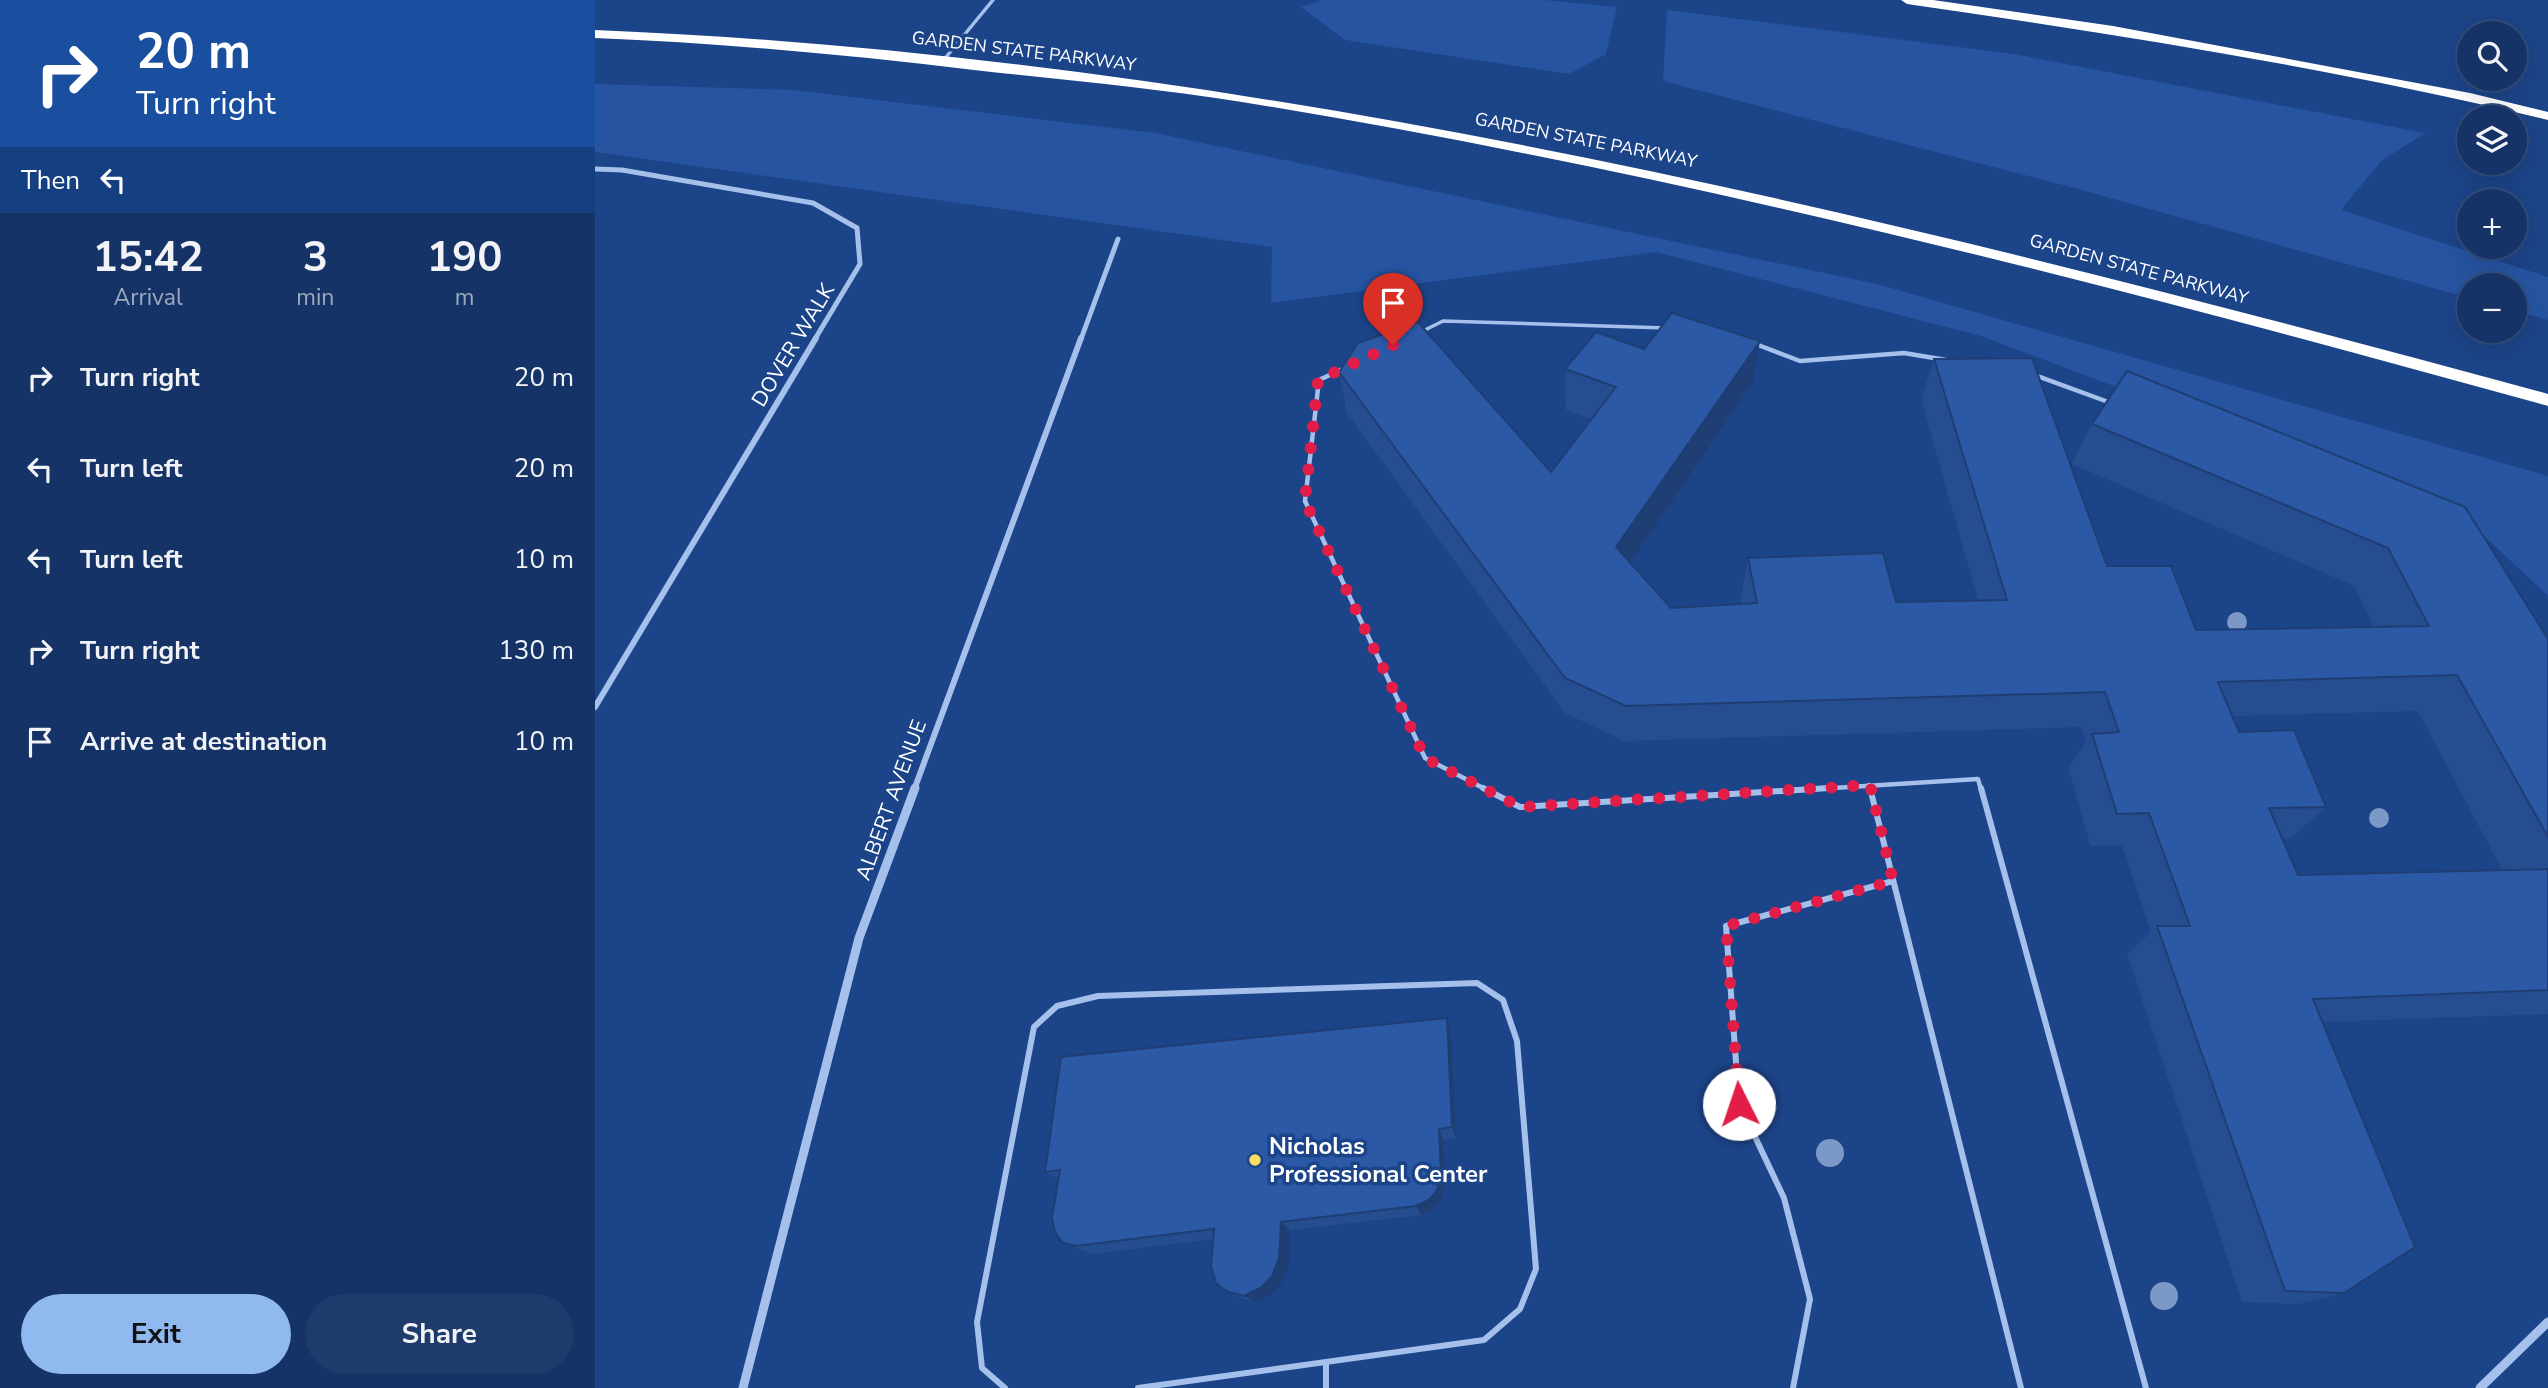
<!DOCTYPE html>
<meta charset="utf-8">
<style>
body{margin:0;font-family:"Nunito Sans",sans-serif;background:#1e3b6c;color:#f1f3f6;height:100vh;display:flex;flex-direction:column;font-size:26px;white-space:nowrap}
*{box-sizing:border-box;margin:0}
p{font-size:23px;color:#9daabf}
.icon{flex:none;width:38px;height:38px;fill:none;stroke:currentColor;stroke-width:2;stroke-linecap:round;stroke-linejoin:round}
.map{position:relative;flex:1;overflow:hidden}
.drawer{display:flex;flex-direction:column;background:#153366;width:595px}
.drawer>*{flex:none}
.hud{background:#1a4fa0;color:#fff;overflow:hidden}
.fabs{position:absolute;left:1862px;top:21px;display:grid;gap:14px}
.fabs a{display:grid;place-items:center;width:70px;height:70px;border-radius:50%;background:#153366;box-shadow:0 7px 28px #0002,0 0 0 2px #344e7a;font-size:35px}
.pin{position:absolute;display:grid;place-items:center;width:60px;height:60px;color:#fff;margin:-72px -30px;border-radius:50% 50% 50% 0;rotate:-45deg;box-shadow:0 0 7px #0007}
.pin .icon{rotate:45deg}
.me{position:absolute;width:77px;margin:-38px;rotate:356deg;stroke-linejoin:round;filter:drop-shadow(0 0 5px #0008)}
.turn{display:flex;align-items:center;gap:24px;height:147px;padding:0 21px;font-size:32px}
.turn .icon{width:91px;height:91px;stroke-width:2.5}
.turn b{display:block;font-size:49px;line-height:60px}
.then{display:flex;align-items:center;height:66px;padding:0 21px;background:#0003;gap:14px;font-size:26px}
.eta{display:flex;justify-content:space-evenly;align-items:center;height:119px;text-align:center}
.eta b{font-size:42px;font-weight:700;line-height:49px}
.cta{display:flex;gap:14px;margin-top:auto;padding:14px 21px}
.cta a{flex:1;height:80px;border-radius:42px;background:#90b9f0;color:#111;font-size:28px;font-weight:700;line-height:80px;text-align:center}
.cta a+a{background:#1e3b6c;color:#f1f3f6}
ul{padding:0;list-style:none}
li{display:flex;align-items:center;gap:21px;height:91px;padding:0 21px}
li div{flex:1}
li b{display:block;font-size:26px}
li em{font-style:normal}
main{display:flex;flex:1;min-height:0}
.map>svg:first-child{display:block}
.green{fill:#2654a1}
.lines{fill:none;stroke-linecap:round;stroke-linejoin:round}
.service-far2{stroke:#a6c0ec;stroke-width:3.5}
.service-far1{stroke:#a6c0ec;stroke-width:4.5}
.service{stroke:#a6c0ec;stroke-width:6}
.minor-far2{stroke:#a6c0ec;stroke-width:5}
.minor-far1{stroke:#a6c0ec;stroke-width:6}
.minor{stroke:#a6c0ec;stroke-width:9}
.motorway{fill:#fff;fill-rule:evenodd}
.tree{fill:#7c98c6}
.wall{fill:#264d8f;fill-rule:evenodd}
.shaded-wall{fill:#1f3e74}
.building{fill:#2c59a6;stroke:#1f3e74;stroke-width:2}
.route{stroke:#e11d48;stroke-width:12;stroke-dasharray:0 21.6}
.poi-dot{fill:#fcdb64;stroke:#1c4488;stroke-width:2.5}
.labels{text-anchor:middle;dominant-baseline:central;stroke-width:7;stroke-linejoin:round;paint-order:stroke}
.far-street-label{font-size:18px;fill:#fff;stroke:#1c4488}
.street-label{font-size:21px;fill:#fff;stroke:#1c4488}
.near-poi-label{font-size:24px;font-weight:bold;fill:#fff;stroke:#1c4488;text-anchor:start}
</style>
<main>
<section class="drawer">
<div class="hud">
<div class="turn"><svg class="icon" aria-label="right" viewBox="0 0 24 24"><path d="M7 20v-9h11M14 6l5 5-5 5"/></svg><div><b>20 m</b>Turn right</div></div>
<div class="then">Then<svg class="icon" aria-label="left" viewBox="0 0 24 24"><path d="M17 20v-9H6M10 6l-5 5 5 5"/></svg></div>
</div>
<div class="eta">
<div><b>15:42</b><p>Arrival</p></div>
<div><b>3</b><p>min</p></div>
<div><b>190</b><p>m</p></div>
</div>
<ul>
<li><svg class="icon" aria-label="right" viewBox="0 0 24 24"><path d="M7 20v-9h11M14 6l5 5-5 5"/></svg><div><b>Turn right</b></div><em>20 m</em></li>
<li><svg class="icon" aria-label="left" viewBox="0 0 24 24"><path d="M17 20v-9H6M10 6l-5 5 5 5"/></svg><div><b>Turn left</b></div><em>20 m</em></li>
<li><svg class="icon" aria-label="left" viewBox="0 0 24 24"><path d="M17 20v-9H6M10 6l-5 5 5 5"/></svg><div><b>Turn left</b></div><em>10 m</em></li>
<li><svg class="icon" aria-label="right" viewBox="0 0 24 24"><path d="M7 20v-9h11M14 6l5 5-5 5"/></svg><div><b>Turn right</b></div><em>130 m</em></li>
<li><svg class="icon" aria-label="arrive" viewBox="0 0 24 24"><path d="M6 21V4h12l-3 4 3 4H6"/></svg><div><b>Arrive at destination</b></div><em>10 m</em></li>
</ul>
<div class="cta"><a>Exit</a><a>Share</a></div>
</section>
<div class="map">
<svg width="1953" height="1388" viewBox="0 0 1953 1388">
<rect width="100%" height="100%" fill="#1c4488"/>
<!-- green -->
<g class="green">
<path d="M727 0H949L1022 7 1011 54 974 74 750 40 706 7Z"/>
<path d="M1072 10 1419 54 1830 133 1786 161 1746 210 1953 277V320L1920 311V285H1874V298L1483 189 1068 81Z"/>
<path d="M0 84 198 90 560 133 1282 284 1953 476V596L1871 519 1386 336 1061 252 676 303 677 247 0 152Z"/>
</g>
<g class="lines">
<!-- service-far2 -->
<g class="service-far2">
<path d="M347 62 398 0"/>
<path d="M824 333 848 321 1071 328"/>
</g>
<!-- service-far1 -->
<g class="service-far1">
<path d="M1158 343 1205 361 1309 353 1351 360"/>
<path d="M752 367 724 380 710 501 830 758 892 790"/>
<path d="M1437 374 1516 403"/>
<path d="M1274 785 1275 790"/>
<path d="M1206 790 1383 779 1386 790"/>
</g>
<!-- service -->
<g class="service">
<path d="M888 788 925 807 1234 788"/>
<path d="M1275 788 1426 1388"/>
<path d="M1386 788 1551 1388"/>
<path d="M731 1362V1388"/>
<path d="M410 1388 387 1368 382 1322 439 1027 462 1006 503 996 882 983 908 1000 922 1041 941 1269 925 1309 889 1340 543 1388"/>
<path d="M1198 1388 1215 1299 1189 1198 1144 1103 1131 926 1298 881"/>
</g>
<!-- minor-far2 -->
<g class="minor-far2">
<path d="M0 169 27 170 218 203 262 228 265 264 220 339"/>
<path d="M486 339 523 239"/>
</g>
<!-- minor-far1 -->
<g class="minor-far1">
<path d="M0 707 221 338"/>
<path d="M319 790 486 338"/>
</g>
<!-- minor -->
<g class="minor">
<path d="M148 1388 264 938 320 788"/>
<path d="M1885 1388 1953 1322"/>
</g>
<!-- motorway -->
<g class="motorway">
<path d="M1306 0H1338L1518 26 1875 93 1953 112V120C1742 69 1527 35 1312 4Z"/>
<path d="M0 30C665 57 1314 220 1953 394V406C1522 286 1089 174 647 102 558 88 468 80 379 70 253 55 127 43 0 38Z"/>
</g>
</g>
<!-- trees -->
<g class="tree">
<circle cx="1642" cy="622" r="10"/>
<circle cx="1784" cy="818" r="10"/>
<circle cx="1235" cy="1153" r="14"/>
<circle cx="1569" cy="1296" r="14"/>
</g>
<!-- wall -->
<g class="wall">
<path d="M1049 349 1158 382 1035 562 1076 608 1147 604 1146 596 1153 558 1301 602 1383 600 1326 399 1339 359 1512 566 1601 630 1779 627 1759 586 1477 464 1497 424 1532 371 1953 639V1014L1728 1022 1749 1293 1703 1304 1647 1302 1532 954 1556 932 1527 845 1496 846 1473 768 1491 742 1486 727 1029 741 970 713 752 413 744 372 956 472 996 419 971 410 970 369ZM1823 711 1907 870 1703 875 1688 839H1695L1731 807 1644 732 1637 716Z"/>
<path d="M852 1018 856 1031 861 1138 848 1140 850 1184 847 1199 838 1209 826 1215 695 1230 694 1265 687 1283 677 1294 660 1302 643 1297 631 1291 618 1239 497 1254 484 1249 467 1242 463 1179 450 1172Z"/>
</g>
<!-- shaded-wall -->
<g class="shaded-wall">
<path d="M1165 341 1158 382 1020 585 1021 547Z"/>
<path d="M852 1018 856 1031 861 1138 857 1127Z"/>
<path d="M844 1129 848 1140 850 1184 847 1199 838 1209 826 1215 821 1206Z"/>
<path d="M686 1222 695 1230 694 1265 687 1283 677 1294 660 1302 649 1296Z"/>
</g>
<!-- building -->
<g class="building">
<path d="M1077 313 1165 341 1021 547 1076 608 1162 603 1153 558 1288 553 1301 602 1412 600 1339 359 1437 358 1512 566H1576L1601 630 1834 626 1793 548 1497 424 1532 371 1870 507 1953 639V837L1862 675 1623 682 1644 732 1699 730 1731 807 1674 808 1703 875 1953 869V990L1718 999 1820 1247 1749 1293 1690 1291 1562 926H1595L1554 813 1522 814 1497 734 1524 732 1510 692 1031 706 970 678 744 372 763 343 823 322 956 472 1021 387 970 369 1001 332 1049 349Z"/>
<path d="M852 1018 857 1127 844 1129 846 1175 842 1190 834 1200 821 1206 686 1222 684 1258 677 1276 667 1287 649 1296 631 1291 621 1283 616 1266 619 1229 480 1246 467 1242 460 1232 457 1218 465 1170 450 1172 466 1057Z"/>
</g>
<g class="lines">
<!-- route -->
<path class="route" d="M798 345 723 380 710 501 830 758 925 807 1275 785 1298 881 1131 926 1144 1104"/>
</g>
<!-- markers -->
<circle class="poi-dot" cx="660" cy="1160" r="7"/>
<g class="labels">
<!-- far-street labels -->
<g class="far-street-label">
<text transform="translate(429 51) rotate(7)">GARDEN STATE PARKWAY</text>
<text transform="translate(991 140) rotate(11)">GARDEN STATE PARKWAY</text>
<text transform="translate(1544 269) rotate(15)">GARDEN STATE PARKWAY</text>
</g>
<!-- street labels -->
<g class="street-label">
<text transform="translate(198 345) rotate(-59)">DOVER WALK</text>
<text transform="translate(296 800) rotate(-70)">ALBERT AVENUE</text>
</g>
<!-- near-poi labels -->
<g class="near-poi-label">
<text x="674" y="1146">Nicholas<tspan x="674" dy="28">Professional Center</tspan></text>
</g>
</g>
</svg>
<div class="fabs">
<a><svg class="icon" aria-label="search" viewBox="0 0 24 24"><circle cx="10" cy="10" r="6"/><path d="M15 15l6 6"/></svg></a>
<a><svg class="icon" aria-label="layers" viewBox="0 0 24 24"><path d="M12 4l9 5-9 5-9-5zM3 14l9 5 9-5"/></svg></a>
<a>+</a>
<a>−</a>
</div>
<div class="pin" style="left:798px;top:345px;background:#d93025"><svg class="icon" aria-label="arrive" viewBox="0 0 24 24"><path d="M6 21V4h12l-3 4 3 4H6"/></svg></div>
<svg class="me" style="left:1144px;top:1104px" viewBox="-20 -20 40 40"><circle r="19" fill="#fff"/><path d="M0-13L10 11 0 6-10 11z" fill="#e11d48"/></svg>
</div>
</main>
